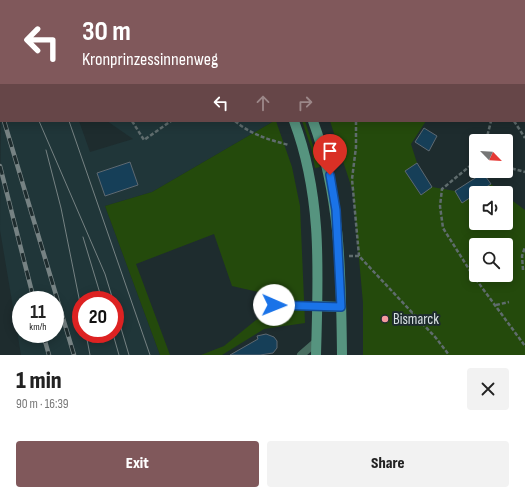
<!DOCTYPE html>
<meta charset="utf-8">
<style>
body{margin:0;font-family:"Sofia Sans Condensed",sans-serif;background:#f2f2f2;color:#222;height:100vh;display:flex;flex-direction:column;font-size:15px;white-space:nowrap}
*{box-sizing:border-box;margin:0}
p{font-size:13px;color:#767676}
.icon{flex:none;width:22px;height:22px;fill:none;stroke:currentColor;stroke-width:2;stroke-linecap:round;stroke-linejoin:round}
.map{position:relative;height:355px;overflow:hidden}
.details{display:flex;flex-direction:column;background:#fff;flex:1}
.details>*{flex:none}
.guide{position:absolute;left:0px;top:0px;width:525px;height:122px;box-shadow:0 2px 10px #0003;background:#80585b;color:#fff;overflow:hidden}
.needle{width:26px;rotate:115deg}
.controls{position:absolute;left:469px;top:134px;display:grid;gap:8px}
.controls a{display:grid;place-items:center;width:44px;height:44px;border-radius:4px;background:#fff;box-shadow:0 2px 10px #0003;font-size:20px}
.speed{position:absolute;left:12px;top:291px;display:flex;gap:8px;font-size:20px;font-weight:700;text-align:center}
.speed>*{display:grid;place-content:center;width:52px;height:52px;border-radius:50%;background:#fff;box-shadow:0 2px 10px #0003;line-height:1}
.speed small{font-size:10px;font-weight:400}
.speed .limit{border:6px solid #d22;background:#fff;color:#111}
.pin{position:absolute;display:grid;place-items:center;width:34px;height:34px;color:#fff;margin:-41px -17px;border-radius:50% 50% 50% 0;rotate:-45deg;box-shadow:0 0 4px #0007}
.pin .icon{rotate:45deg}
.me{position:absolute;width:44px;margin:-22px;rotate:91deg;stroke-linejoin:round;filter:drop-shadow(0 0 3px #0008)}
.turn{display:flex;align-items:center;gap:14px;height:84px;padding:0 16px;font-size:18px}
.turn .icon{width:52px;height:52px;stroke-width:2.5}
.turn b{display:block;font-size:28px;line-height:34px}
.lanes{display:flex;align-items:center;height:38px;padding:0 16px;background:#0003;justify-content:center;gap:20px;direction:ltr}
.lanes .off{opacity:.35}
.round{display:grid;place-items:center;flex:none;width:42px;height:42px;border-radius:4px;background:#f2f2f2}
.summary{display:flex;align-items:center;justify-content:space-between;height:68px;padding:0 16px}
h1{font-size:24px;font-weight:800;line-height:30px}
.button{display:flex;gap:8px;margin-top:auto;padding:8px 16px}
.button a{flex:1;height:46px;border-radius:4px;background:#80585b;color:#fff;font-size:16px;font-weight:800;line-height:46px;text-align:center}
.button a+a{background:#f2f2f2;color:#222}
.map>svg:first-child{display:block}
.built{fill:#203639;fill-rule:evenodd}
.green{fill:#244a0c;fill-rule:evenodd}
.water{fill:#0a0641}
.building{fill:#163f58;stroke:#5e6971}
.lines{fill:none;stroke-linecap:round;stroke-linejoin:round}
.path{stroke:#5f6c6d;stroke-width:2.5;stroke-dasharray:4 2;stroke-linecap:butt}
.service{stroke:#486d60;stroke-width:8}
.secondary{stroke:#56947f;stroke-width:10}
.primary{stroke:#60b197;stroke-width:10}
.tram{stroke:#768283;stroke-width:1}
.rail-casing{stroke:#768283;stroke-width:4.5}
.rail{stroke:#1e2c2e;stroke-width:3;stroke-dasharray:9;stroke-linecap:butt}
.route-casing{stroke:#114b97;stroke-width:10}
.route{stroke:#1a73e8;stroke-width:7}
.poi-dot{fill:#f49aa0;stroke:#1e2c2e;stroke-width:1.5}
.labels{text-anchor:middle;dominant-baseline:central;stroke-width:4;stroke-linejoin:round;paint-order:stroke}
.poi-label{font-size:15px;fill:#d8e1e2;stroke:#1e2c2e;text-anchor:start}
</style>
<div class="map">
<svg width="525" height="355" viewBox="0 0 525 355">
<rect width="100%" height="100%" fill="#1e2c2e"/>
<!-- built -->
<path class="built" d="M1 101V121H79L90 152 133 139 107 121H274L152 192 105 206 160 355H21L0 230ZM21 300H55V334H21ZM81 300H115V334H81Z"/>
<!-- green -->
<g class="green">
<path d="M275 0H453L454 1H275Z"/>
<path d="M274 121H276L292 167 300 206 305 323 264 329 222 355H201L224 346 256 320 276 313 272 295 232 286 214 234 136 264 170 355H160L105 206 152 192Z"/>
<path d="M302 121H305L320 167 315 168 311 147Z"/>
<path d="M330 121H426L411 144 417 163 405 171 420 194 432 187 455 191 462 202 476 194V223H506V196L525 210V355H363V303L353 192ZM476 245H506V275H476Z"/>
<path d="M491 184 502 193H477Z"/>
</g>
<!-- water -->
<path class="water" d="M453 0H525V117L524 1Z"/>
<!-- building -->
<g class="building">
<path d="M424 128 437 136 429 151 415 142Z"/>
<path d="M130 162 138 185 105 196 97 173Z"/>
<path d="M417 163 432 187 421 195 405 171Z"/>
<path d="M483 173 491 184 462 203 455 191Z"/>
<path d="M266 334 274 337 277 341V348L273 353 260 355H230L258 339 257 336Z"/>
</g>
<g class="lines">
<!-- path -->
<g class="path">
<path d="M169 0V1"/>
<path d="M314 0V1"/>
<path d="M341 0 342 1"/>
<path d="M444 0 445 1"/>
<path d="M77 1 78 0"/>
<path d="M478 1 480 0"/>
<path d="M524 82 525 81"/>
<path d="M0 85 1 84"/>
<path d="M132 121 144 140 171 121"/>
<path d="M235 121C250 134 269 140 289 145"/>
<path d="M356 121V147L352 179 359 256"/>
<path d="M514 121 525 138"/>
<path d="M486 141 491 121"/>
<path d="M476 161 442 189 440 206 443 228 472 274 525 346"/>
<path d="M506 167 525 172"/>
<path d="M349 256H359L436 338 449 355"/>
<path d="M523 270 522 256 525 247"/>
<path d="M496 305 509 302"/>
<path d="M395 320 413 314"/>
</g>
<!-- service -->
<g class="service">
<path d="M149 1 151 0"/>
<path d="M275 305 317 306"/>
<path d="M301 355 316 342"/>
</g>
<!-- secondary -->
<g class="secondary">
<path d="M222 0 223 1"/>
<path d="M250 0V1"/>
<path d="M294 121C323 198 318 275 316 355"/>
<path d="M313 121C341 197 341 275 342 355"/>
<path d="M317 306 341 307"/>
</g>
<!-- primary -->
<g class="primary">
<path d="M15 1V0"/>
<path d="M59 1 60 0"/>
<path d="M0 17 1 16"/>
<path d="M0 64 1 63"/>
</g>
<!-- tram -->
<g class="tram">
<path d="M0 0 1 2"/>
<path d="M31 0V1"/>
<path d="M39 121 105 274 113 300"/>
<path d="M69 121 150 355"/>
<path d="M46 150 61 208 81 308"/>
<path d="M83 237 102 300"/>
<path d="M115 308 129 355"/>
<path d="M86 334 90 355"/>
<path d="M113 334 119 355"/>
</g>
<!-- rail casing -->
<g class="rail-casing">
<g id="rail">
<path d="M0 107 1 111"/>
<path d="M4 121 74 355"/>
<path d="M0 166 34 300"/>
<path d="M43 334 49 355"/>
</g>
</g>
<!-- rail -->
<use href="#rail" class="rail"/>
</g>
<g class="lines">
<!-- route casing -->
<g class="route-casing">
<path id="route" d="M274 305 341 307 336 210 330 175"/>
</g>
<!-- route -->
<use href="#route" class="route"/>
</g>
<!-- markers -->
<circle class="poi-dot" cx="385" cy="319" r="4"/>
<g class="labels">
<!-- poi labels -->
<g class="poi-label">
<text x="393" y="319">Bismarck</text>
</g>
</g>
</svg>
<div class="controls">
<a><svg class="needle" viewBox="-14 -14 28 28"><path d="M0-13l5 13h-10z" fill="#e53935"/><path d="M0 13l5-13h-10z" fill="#767676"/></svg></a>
<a><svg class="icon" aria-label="sound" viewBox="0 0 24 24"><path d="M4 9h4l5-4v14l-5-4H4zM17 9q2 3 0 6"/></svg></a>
<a><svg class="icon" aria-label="search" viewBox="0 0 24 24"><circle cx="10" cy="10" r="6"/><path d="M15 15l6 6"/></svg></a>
</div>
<div class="speed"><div>11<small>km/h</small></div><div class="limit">20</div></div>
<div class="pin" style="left:330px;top:175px;background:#d93025"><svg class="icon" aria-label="arrive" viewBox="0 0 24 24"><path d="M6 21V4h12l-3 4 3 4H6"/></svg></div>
<svg class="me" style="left:274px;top:305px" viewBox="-20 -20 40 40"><circle r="19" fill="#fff"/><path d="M0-13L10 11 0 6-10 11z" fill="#1a73e8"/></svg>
<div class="guide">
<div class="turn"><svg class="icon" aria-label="left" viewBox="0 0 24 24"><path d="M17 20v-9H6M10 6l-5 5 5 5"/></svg><div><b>30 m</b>Kronprinzessinnenweg</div></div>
<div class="lanes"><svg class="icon" aria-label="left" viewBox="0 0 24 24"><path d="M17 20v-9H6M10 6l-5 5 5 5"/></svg><svg class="icon off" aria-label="ahead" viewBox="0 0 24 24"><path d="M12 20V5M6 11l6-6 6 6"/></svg><svg class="icon off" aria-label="right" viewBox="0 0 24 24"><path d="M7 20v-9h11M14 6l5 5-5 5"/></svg></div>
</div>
</div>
<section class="details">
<div class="summary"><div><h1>1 min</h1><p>90 m · 16:39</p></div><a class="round"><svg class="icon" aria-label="close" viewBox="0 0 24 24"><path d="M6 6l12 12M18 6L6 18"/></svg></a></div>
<div class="button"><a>Exit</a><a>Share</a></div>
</section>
